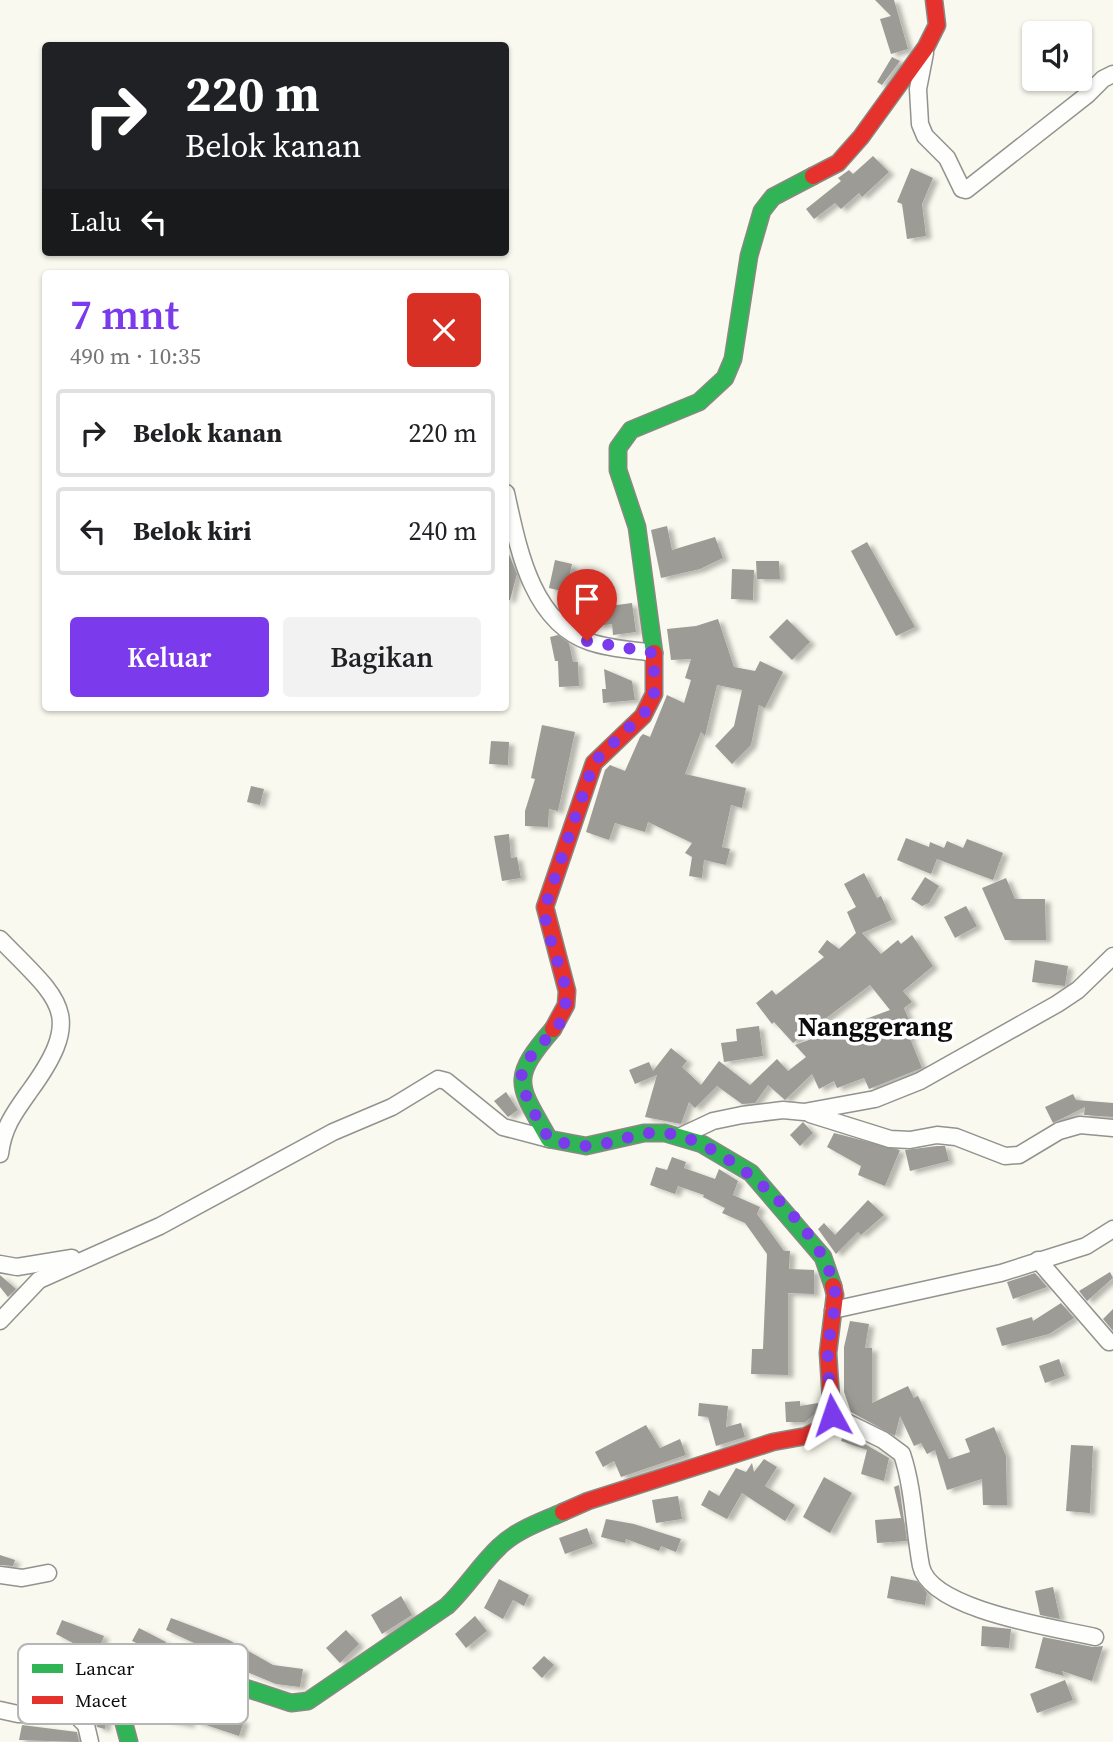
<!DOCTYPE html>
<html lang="id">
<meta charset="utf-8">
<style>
body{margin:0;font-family:"Source Serif 4",serif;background:#f2f2f2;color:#202124;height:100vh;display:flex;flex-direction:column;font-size:26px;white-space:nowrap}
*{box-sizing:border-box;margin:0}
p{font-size:23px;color:#757577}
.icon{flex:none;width:38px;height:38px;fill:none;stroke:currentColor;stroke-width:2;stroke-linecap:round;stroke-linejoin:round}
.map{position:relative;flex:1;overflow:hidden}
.panel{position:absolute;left:42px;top:270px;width:467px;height:441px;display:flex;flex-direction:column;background:#fff;border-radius:7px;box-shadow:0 2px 5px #0004}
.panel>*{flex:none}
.guide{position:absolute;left:42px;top:42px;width:467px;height:214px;border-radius:7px;box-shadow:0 2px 5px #0004;background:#202124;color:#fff;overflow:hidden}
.buttons{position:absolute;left:1022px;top:21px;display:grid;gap:14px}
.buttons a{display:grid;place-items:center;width:70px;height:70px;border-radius:7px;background:#fff;box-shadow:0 2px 5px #0004;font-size:35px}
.pin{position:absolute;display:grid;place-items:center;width:60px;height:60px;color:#fff;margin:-72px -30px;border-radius:50% 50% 50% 0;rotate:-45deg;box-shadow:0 0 7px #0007}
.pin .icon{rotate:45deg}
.me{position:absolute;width:77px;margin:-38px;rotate:355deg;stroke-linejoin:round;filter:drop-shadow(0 0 5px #0008)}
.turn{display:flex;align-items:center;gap:24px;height:147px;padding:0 28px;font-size:32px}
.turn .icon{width:91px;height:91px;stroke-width:2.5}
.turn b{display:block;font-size:49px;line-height:60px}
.then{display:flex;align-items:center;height:66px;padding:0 28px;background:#0003;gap:14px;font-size:26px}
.round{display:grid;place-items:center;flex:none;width:74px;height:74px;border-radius:7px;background:#f2f2f2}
.head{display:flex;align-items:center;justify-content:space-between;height:119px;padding:0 28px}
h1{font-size:42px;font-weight:600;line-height:52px;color:#7c3aed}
.primary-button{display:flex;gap:14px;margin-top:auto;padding:14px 28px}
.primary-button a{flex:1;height:80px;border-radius:7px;background:#7c3aed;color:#fff;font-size:28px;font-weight:600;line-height:80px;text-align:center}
.primary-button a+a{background:#f2f2f2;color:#202124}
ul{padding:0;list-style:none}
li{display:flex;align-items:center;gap:21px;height:88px;margin:0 14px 10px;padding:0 14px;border:4px solid #e0e0e0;border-radius:7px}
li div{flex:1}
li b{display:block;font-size:26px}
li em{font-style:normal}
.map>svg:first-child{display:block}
.building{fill:#9c9b95;filter:url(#shadow)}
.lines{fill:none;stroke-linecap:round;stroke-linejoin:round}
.street-casing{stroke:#92928e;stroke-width:19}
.fast-casing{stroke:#898984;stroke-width:19}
.jam-casing{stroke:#898984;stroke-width:19}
.street{stroke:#fefefd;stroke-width:16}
.fast{stroke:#30b455;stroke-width:16}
.jam{stroke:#e5322d;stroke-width:16}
.route{stroke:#7c3aed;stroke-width:12;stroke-dasharray:0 21.6}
.labels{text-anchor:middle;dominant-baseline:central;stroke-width:7;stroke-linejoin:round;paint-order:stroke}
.quarter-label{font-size:28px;font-weight:bold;fill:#0b0b0b;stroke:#fff}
.key{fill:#fff;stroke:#b6b6b6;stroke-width:2}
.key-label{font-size:19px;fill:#0b0b0b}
</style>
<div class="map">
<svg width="1113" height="1742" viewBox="0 0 1113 1742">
<defs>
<filter id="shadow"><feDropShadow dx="5.5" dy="3" stdDeviation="2" flood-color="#0004"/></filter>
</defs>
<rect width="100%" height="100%" fill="#f9f9ef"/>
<!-- building -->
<g class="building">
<path d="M875 0H894L908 49 891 54 880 19 891 16Z"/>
<path d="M892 57 900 61 882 85 877 82Z"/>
<path d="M873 156 889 172 862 197 859 193 841 209 835 203 814 219 806 209 841 181 838 178 849 170 853 174Z"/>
<path d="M911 168 933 178 922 204 926 236 907 239 902 204 897 202Z"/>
<path d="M667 526 672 550 715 537 723 558 700 569 661 578 651 530Z"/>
<path d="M867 542 915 627 896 636 851 551Z"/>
<path d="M506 547 517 574 510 600H506Z"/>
<path d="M555 560 572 564 566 592 549 588Z"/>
<path d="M756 561H779L780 579H757Z"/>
<path d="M732 569 754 570 753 600 731 599Z"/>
<path d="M632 603 636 632 613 635 612 624 597 626 594 608Z"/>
<path d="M718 619 734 667 755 671 760 661 783 672 765 708 759 705 751 745 732 764 715 746 734 726 742 690 717 685 705 736 701 732 685 774 746 788 742 808 731 805 722 847 730 849 726 865 704 860 702 878 689 876 692 857 685 853 692 843 648 822 645 832 615 823 609 840 586 832 605 770 610 765 625 771 640 737 643 734 650 737 667 695 684 703 691 680 685 678 691 659 671 660 667 629 696 626Z"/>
<path d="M787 619 810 642 792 660 769 637Z"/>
<path d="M558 635 569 643 573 662H578L579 686 559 687 558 661H555L550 637Z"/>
<path d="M604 669 632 681 635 700 603 703 602 689H606Z"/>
<path d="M542 725 575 732 558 811 549 809 548 827 525 826V811L535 779 531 778Z"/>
<path d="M491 741 509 742 508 765 489 764Z"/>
<path d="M251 786 264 789 260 805 247 802Z"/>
<path d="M509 834 511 858 517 857 521 878 502 881 494 836Z"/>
<path d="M906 838 929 847 930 842 944 848 947 841 963 848 967 839 1003 853 993 880 937 859 931 874 897 860Z"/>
<path d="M864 873 877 898 881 896 892 920 862 933 881 954 898 940 901 944 912 935 933 966 903 991 912 1002 904 1008 915 1034 909 1036 922 1068 869 1089 864 1078 837 1088 834 1081 819 1089 812 1074 785 1100 768 1085 755 1103 742 1104 717 1086 695 1108 689 1102 681 1124 645 1117 657 1075 635 1084 629 1070 649 1062 653 1071 671 1048 687 1061 682 1067 701 1085 719 1061 750 1085 777 1059 788 1071 806 1057 795 1045 890 1010 870 985 793 1043 774 1022 772 1024 756 1003 772 990 776 995 824 957 818 952 827 940 839 949 856 933 847 912 856 907 844 884Z"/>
<path d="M925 877 939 886 929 903 922 906 911 899Z"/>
<path d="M1006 878 1015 899H1045L1046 940H1005L982 888Z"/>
<path d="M966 906 977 926 955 938 944 917Z"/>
<path d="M1035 960 1068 966 1065 986 1032 982Z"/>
<path d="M759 1026 763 1056 724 1062 721 1043 737 1041 736 1029Z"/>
<path d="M506 1092 518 1110 508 1117 494 1101Z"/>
<path d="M1073 1094 1076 1100 1113 1103V1117L1084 1115 1085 1107 1053 1123 1045 1107Z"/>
<path d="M803 1122 813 1133 800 1146 790 1135Z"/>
<path d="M834 1133 900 1150 885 1186 858 1175 861 1166 827 1147Z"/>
<path d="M937 1146H945L949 1161 910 1171 905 1150Z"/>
<path d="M672 1157 686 1162 684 1168 715 1179 719 1169 738 1181 733 1195 760 1207 757 1214 784 1251H790L789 1269 814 1270V1294L788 1293V1375L751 1374 752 1349H763L767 1254 745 1223 722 1213 725 1208 703 1197 704 1195 678 1186 675 1194 650 1185 656 1167 667 1170Z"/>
<path d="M868 1200 884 1215 861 1235 858 1232 836 1254 818 1229 824 1223 835 1235Z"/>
<path d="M1110 1272 1113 1278 1087 1301 1079 1291Z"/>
<path d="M1035 1273 1047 1287 1013 1299 1007 1282Z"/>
<path d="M0 1275 16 1289 8 1297 0 1287Z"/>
<path d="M1061 1303 1074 1318 1049 1334 1002 1346 996 1328 1032 1317 1033 1321Z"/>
<path d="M1113 1309V1331L1103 1319Z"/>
<path d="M850 1321 869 1324 865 1348H872V1403L908 1386 914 1398 918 1396 949 1459 970 1452 965 1439 994 1427 1006 1456 1007 1505H983L982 1479 947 1490 935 1450 927 1454 921 1443 914 1446 900 1416 895 1436 851 1412 844 1392V1347Z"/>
<path d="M1059 1359 1065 1376 1045 1383 1039 1366Z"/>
<path d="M800 1401V1406L818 1403 819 1411 805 1422H786L785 1402Z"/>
<path d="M699 1403 728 1406 726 1427 741 1423 745 1437 716 1446 708 1417 698 1416Z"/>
<path d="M646 1425 660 1448 680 1439 686 1455 621 1477 614 1461 603 1467 595 1452Z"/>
<path d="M844 1432 889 1458 884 1481 861 1474 867 1450 841 1441Z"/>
<path d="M1071 1445 1093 1446 1090 1513 1066 1511Z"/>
<path d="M764 1459 777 1467 765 1486 795 1505 785 1521 742 1493 727 1519 701 1505 709 1490 719 1496 736 1468 746 1472 752 1463 754 1472Z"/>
<path d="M824 1477 852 1493 830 1533 803 1517Z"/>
<path d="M899 1485 907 1541 877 1543 875 1520 901 1518 894 1487Z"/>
<path d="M678 1496 682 1519 656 1523 652 1500Z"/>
<path d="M606 1519 634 1524 681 1539 676 1552 661 1546 659 1551 626 1539 625 1543 601 1537Z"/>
<path d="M587 1528 593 1544 565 1554 559 1538Z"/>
<path d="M0 1555 15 1560 13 1566 0 1565Z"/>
<path d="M891 1576 917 1581 927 1593 925 1605 887 1598Z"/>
<path d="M499 1579 529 1595 524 1606 513 1600 503 1619 484 1608Z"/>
<path d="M1053 1587 1060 1619 1040 1615 1035 1591Z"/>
<path d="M401 1596 412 1615 382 1634 371 1615Z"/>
<path d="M475 1616 487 1631 466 1648 455 1634Z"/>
<path d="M171 1618 229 1640 273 1665 303 1669 300 1687 276 1684 247 1672 220 1655 166 1630Z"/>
<path d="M62 1620 104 1636 92 1666 100 1669 94 1683 64 1703 40 1704 25 1662 73 1643 56 1634Z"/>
<path d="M982 1626 1011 1629 1009 1648 981 1646Z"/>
<path d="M139 1628 166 1642 160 1654 132 1641Z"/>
<path d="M346 1630 359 1644 340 1663 326 1648Z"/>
<path d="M1043 1637 1093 1647 1103 1646 1092 1681 1062 1671 1064 1676 1035 1668Z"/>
<path d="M544 1656 554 1665 542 1678 532 1668Z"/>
<path d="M1065 1680 1073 1700 1037 1713 1030 1694Z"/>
<path d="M200 1705 244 1721 239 1736 194 1721Z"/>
<path d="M169 1706 192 1711 189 1725 166 1720Z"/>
<path d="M97 1708 108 1710 105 1729 97 1727 95 1720Z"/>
<path d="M22 1725 77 1732 79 1742 19 1740Z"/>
</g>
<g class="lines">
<!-- street casing -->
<g class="street-casing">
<g id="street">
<path d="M925 53 918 89 920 124 925 136 947 158 962 189 966 190 1087 95 1103 79 1113 74"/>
<path d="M506 493C518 547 531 622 590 642 610 649 633 650 654 653"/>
<path d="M0 939C59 1000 87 1013 29 1092 14 1113 3 1128 0 1154"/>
<path d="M810 1114 890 1139 910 1140 937 1135 956 1137 1005 1156 1019 1155 1059 1131 1080 1125 1113 1128"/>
<path d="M681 1136 713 1121 742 1115 783 1110 804 1112 875 1099 920 1081 1057 1004 1078 990 1113 956"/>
<path d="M1038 1260 1109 1342"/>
<path d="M0 1264 17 1267 72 1258"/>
<path d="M833 1310 1001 1273 1086 1246 1113 1229"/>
<path d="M0 1321 39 1280 160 1226 333 1132 392 1107 438 1079 446 1081 503 1127 549 1139"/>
<path d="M832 1415 883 1440 902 1454C914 1490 914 1529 921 1566 930 1610 1056 1628 1095 1637"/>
<path d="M0 1575 22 1578 48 1573"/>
<path d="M0 1710 18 1714 76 1715 86 1725 90 1742"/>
</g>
</g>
<!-- fast casing -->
<g class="fast-casing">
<g id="fast">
<path d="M654 653 637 527 618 470V448L631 430 699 402 725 378 733 359 749 256 762 211 773 197 813 176"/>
<path d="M553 1029C509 1080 518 1084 549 1139L586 1146 644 1133H665L702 1144 751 1173 823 1257 833 1286"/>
<path d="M129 1742 122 1716 127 1700 153 1671 169 1665 185 1668 291 1703 308 1701 447 1606C466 1588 480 1565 499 1547 516 1530 541 1522 563 1512"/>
</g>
</g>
<!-- jam casing -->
<g class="jam-casing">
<g id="jam">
<path d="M813 176 838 163 861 137 926 47 937 25 934 0"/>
<path d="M553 1029 566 1005 567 991 545 907 594 763 643 716 654 694V653"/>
<path d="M563 1512 588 1501 773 1442 806 1436 824 1427 832 1415 828 1353 835 1295 833 1286"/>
</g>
</g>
<!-- street -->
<use href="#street" class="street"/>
<!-- fast -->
<use href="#fast" class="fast"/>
<!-- jam -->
<use href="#jam" class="jam"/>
</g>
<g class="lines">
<!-- route -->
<path class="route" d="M587 641 654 653V694L649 708 594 762 545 907 546 925 567 991 565 1007 560 1023 524 1064 521 1078 528 1102 549 1139C561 1142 573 1146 585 1146 612 1146 637 1130 664 1133 724 1138 829 1232 835 1293 836 1311 829 1332 828 1351 827 1372 831 1394 832 1415"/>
</g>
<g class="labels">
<!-- quarter labels -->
<g class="quarter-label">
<text x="875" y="1026">Nanggerang</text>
</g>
</g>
<!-- legend -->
<rect x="18" y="1644" width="230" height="80" rx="10" class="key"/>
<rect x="32" y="1664" width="31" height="9" fill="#30b455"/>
<rect x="32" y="1696" width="31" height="8" fill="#e5322d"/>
<g class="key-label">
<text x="75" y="1675">Lancar</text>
<text x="75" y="1707">Macet</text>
</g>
</svg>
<div class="buttons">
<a><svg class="icon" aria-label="sound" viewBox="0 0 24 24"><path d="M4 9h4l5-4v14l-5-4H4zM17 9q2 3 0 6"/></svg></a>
</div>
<div class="pin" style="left:587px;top:641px;background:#d93025"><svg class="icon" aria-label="arrive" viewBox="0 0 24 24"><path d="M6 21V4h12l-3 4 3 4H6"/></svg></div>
<svg class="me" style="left:832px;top:1415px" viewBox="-20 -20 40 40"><path d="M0-17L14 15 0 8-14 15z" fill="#7c3aed" stroke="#fff" stroke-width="4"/></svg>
<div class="guide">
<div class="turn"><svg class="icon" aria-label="right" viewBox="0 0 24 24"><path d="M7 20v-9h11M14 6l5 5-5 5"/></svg><div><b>220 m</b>Belok kanan</div></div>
<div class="then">Lalu<svg class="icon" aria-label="left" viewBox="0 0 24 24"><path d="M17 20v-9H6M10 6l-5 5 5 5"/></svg></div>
</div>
<section class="panel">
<div class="head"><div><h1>7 mnt</h1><p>490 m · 10:35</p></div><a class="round" style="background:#d93025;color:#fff"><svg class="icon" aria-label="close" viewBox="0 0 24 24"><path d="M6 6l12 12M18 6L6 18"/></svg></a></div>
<ul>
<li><svg class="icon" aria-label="right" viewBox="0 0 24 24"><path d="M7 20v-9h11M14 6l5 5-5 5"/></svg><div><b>Belok kanan</b></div><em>220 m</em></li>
<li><svg class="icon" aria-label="left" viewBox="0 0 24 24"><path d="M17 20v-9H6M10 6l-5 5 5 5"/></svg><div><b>Belok kiri</b></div><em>240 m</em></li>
</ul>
<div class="primary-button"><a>Keluar</a><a>Bagikan</a></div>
</section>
</div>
